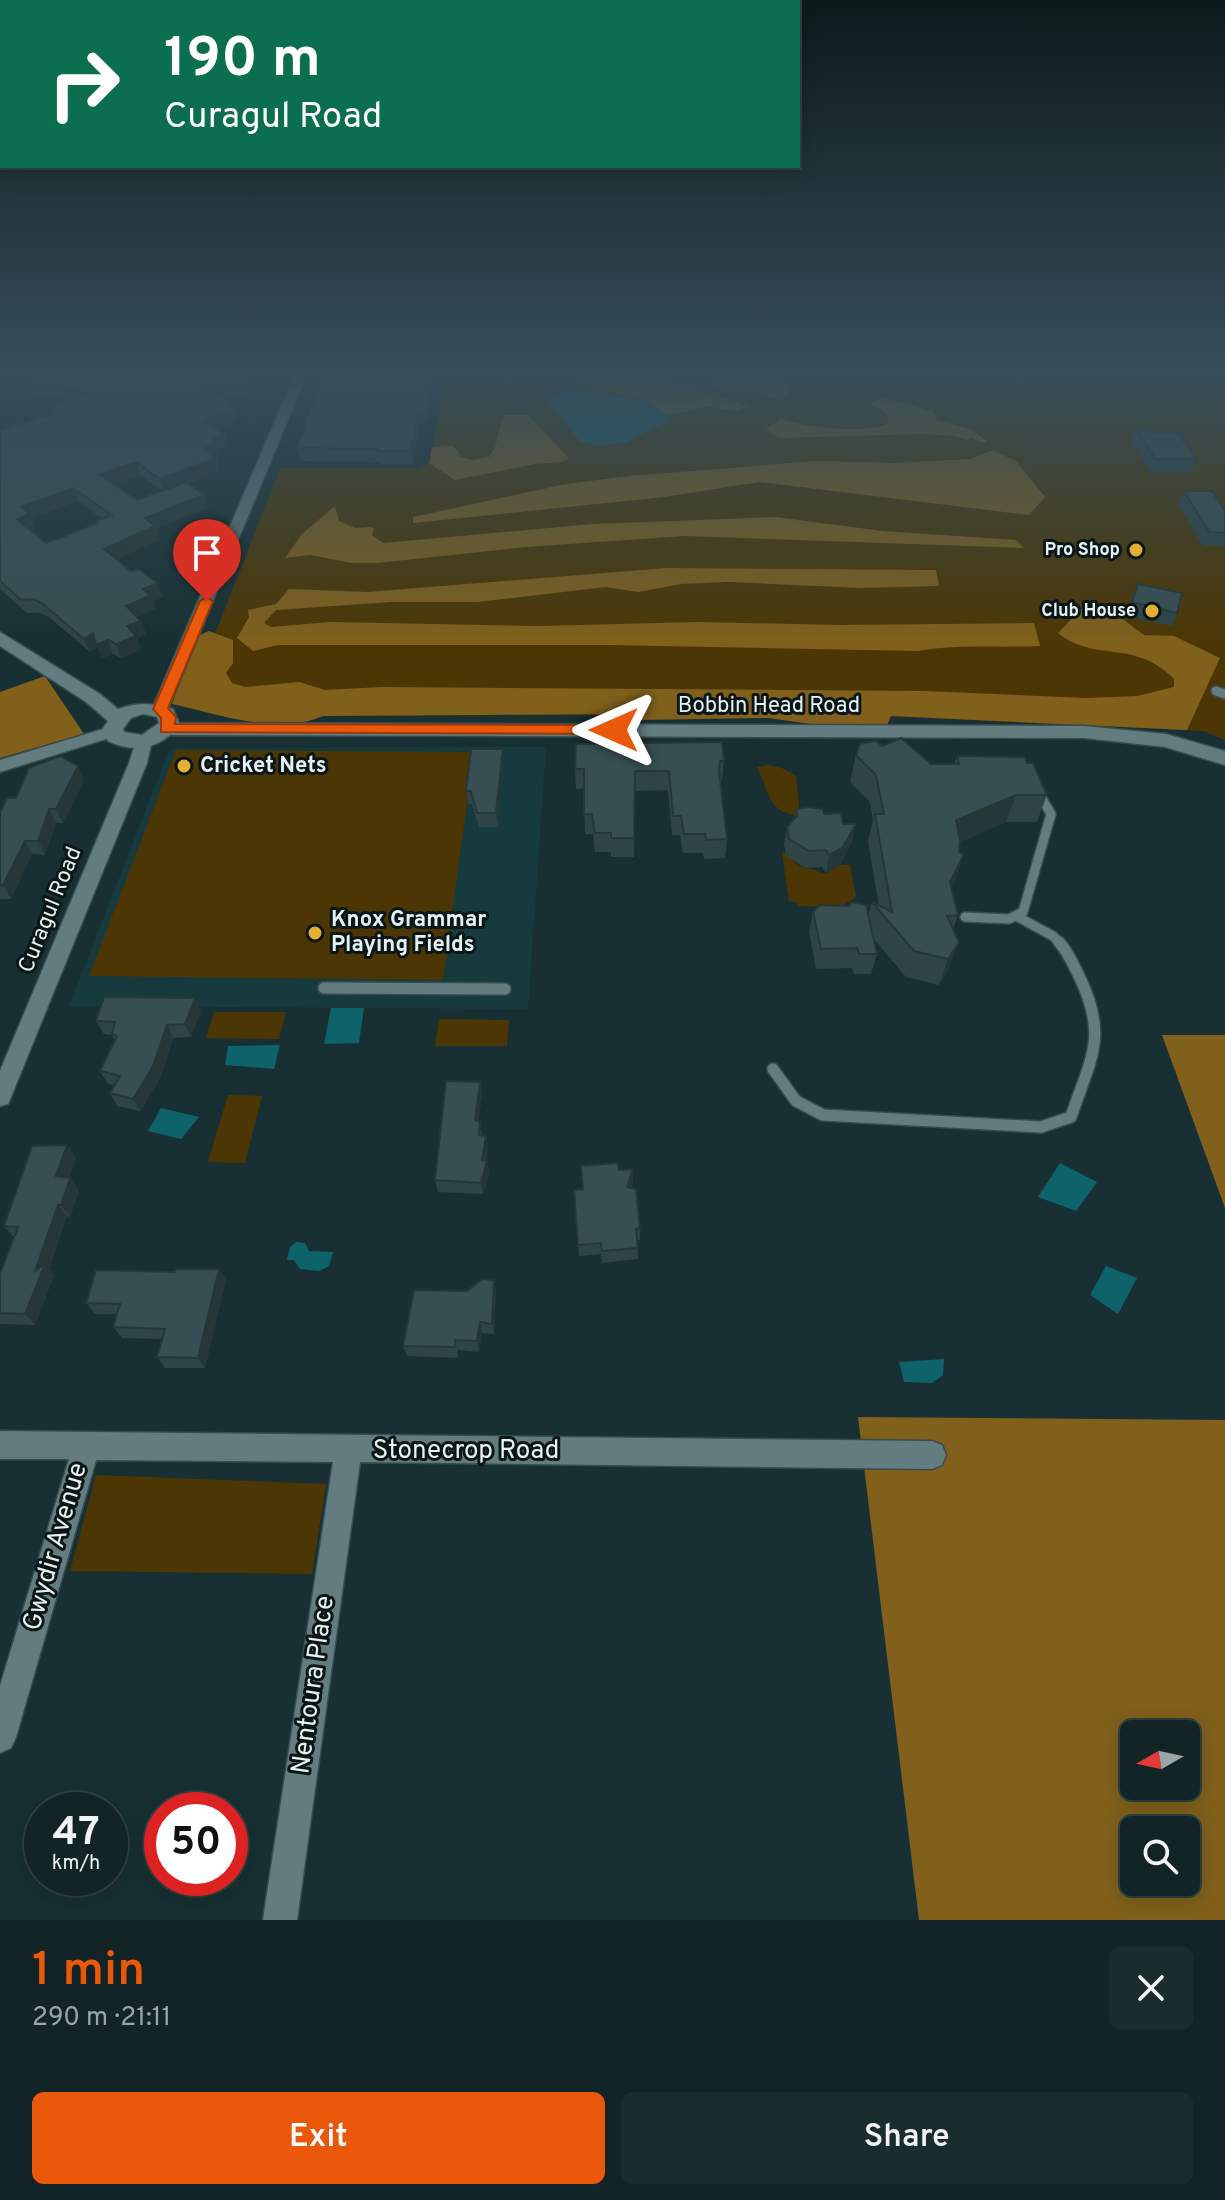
<!DOCTYPE html>
<meta charset="utf-8">
<style>
body{margin:0;font-family:Overpass,sans-serif;background:#1b2c2e;color:#f1f3f6;height:100vh;display:flex;flex-direction:column;font-size:30px;white-space:nowrap}
*{box-sizing:border-box;margin:0}
p{font-size:26px;color:#9ca4a7}
.icon{flex:none;width:44px;height:44px;fill:none;stroke:currentColor;stroke-width:2;stroke-linecap:round;stroke-linejoin:round}
.map{position:relative;height:1920px;overflow:hidden}
.panel{display:flex;flex-direction:column;background:#122426;flex:1}
.panel>*{flex:none}
.top-card{position:absolute;left:0px;top:0px;width:800px;height:168px;box-shadow:0 4px 20px #0003,0 0 0 2px #314143;background:#0b6e4f;color:#fff;overflow:hidden}
.needle{width:52px;rotate:261deg}
.fabs{position:absolute;left:1120px;top:1720px;display:grid;gap:16px}
.fabs a{display:grid;place-items:center;width:80px;height:80px;border-radius:12px;background:#122426;box-shadow:0 4px 20px #0003,0 0 0 2px #314143;font-size:40px}
.speed{position:absolute;left:24px;top:1792px;display:flex;gap:16px;font-size:40px;font-weight:700;text-align:center}
.speed>*{display:grid;place-content:center;width:104px;height:104px;border-radius:50%;background:#122426;box-shadow:0 4px 20px #0003,0 0 0 2px #314143;line-height:1}
.speed small{font-size:20px;font-weight:400}
.speed .limit{border:12px solid #d22;background:#fff;color:#111}
.pin{position:absolute;display:grid;place-items:center;width:68px;height:68px;color:#fff;margin:-82px -34px;border-radius:50% 50% 50% 0;rotate:-45deg;box-shadow:0 0 8px #0007}
.pin .icon{rotate:45deg}
.me{position:absolute;width:88px;margin:-44px;rotate:270deg;stroke-linejoin:round;filter:drop-shadow(0 0 6px #0008)}
.turn{display:flex;align-items:center;gap:28px;height:168px;padding:0 32px;font-size:36px}
.turn .icon{width:104px;height:104px;stroke-width:2.5}
.turn b{display:block;font-size:56px;line-height:68px}
.round{display:grid;place-items:center;flex:none;width:84px;height:84px;border-radius:12px;background:#1b2c2e}
.overview{display:flex;align-items:center;justify-content:space-between;height:136px;padding:0 32px}
h1{font-size:48px;font-weight:600;line-height:60px;color:#ea580c}
.cta{display:flex;gap:16px;margin-top:auto;padding:16px 32px}
.cta a{flex:1;height:92px;border-radius:12px;background:#ea580c;color:#fff;font-size:32px;font-weight:600;line-height:92px;text-align:center}
.cta a+a{background:#1b2c2e;color:#f1f3f6}
.map>svg:first-child{display:block}
.built{fill:#173a3e}
.green{fill:#4c3704}
.forest{fill:#80601b;fill-rule:evenodd}
.water{fill:#0e636b}
.lines{fill:none;stroke-linecap:round;stroke-linejoin:round}
.lane-far1-casing{stroke:#384c4f;stroke-width:12}
.lane-casing{stroke:#384c4f;stroke-width:14}
.street-casing{stroke:#384c4f;stroke-width:3}
.secondary-casing{stroke:#384c4f;stroke-width:3}
.lane-far1{stroke:#637c7f;stroke-width:9}
.lane{stroke:#637c7f;stroke-width:11}
.street{fill:#637c7f;fill-rule:evenodd}
.secondary{fill:#637c7f;fill-rule:evenodd}
.wall{fill:#2f4447;fill-rule:evenodd}
.shaded-wall{fill:#263739}
.building{fill:#374f52;stroke:#263739;stroke-width:2;fill-rule:evenodd}
.route{fill:#ea580c;stroke:#983908;stroke-width:2}
.poi-dot{fill:#e4ae35;stroke:#0c1617;stroke-width:3}
.labels{text-anchor:middle;dominant-baseline:central;stroke-width:6;stroke-linejoin:round;paint-order:stroke}
.far-poi-label{font-size:18px;font-weight:bold;fill:#e4f2f4;stroke:#0c1617;text-anchor:end}
.street-label{font-size:22px;fill:#e4f2f4;stroke:#0c1617}
.poi-label{font-size:22px;font-weight:bold;fill:#e4f2f4;stroke:#0c1617;text-anchor:start}
.near-street-label{font-size:26px;fill:#e4f2f4;stroke:#0c1617}
</style>
<div class="map">
<svg width="1225" height="1920" viewBox="0 0 1225 1920">
<rect width="100%" height="100%" fill="#183033"/>
<!-- built -->
<path class="built" d="M546 747 528 1009 69 1006 168 753 176 748Z"/>
<!-- green -->
<g class="green">
<path d="M447 374H1225V740L1204 731 841 714 279 716 186 708 280 468H418L429 463Z"/>
<path d="M176 750 474 752 443 980 89 976Z"/>
<path d="M768 765 782 768 796 776 800 815C769 815 769 792 757 767Z"/>
<path d="M784 852 798 865 826 874 840 865H850L856 897 840 907 798 906 796 902 789 901 782 853Z"/>
<path d="M214 1012H286L279 1039 206 1038Z"/>
<path d="M439 1019 509 1020 507 1046H435Z"/>
<path d="M228 1095 262 1096 245 1163 208 1162Z"/>
<path d="M96 1475 326 1484 312 1574 70 1571Z"/>
</g>
<!-- forest -->
<g class="forest">
<path d="M575 374C632 374 694 384 748 407L735 411 709 406 667 415 644 400 588 385 585 378Z"/>
<path d="M707 374H763L787 387V395L773 399 751 389 716 388 713 376Z"/>
<path d="M882 397 934 412 937 421 971 429 987 441 984 443 971 438 967 440 955 436 923 434 779 438 766 429 781 419C803 427 869 435 889 423 887 411 882 409 871 405Z"/>
<path d="M503 415H528L569 458 562 462 535 464 455 480 429 463 432 447 452 446 458 450 460 457 473 460 489 457 495 448Z"/>
<path d="M993 450 1017 462 1045 497 1029 515 759 482 664 497 413 523V517L566 484 630 476 815 461 896 463 971 459Z"/>
<path d="M335 506 339 521 355 528 371 527 374 529 372 535 383 543 592 524 775 517 883 531 1016 540 1024 548 685 536 526 547 377 563H352L310 555 285 558 302 534Z"/>
<path d="M666 568 936 570 939 586 861 588 728 582 681 584 638 592 606 587 477 602H391L276 610 264 623 271 627 330 622 539 626 698 622 840 625 1034 623 1040 646C999 648 958 644 918 651L608 645H278L253 651 237 638 249 617 248 610 276 604 289 589 368 592Z"/>
<path d="M1081 609 1112 611 1144 635 1174 636 1220 658 1187 730 891 716 883 734 768 718 639 720 632 714 323 716C277 736 219 714 172 704L195 637 209 631 233 640V663L226 673 232 683 245 687 299 682 325 690 382 687 923 691 1085 698 1137 696 1174 687V679C1134 638 1094 663 1058 633Z"/>
<path d="M45 676 84 734 0 758V692Z"/>
<path d="M1162 1035H1225V1208Z"/>
<path d="M858 1417 1225 1420V1920H919ZM1134 1734H1186V1786H1134ZM1134 1830H1186V1882H1134Z"/>
</g>
<!-- water -->
<g class="water">
<path d="M569 390 644 400 669 417 668 422 626 442 601 446 579 441 566 421 547 405 550 397Z"/>
<path d="M331 1008H364L359 1043 324 1044Z"/>
<path d="M280 1045 274 1069 225 1065 228 1046Z"/>
<path d="M161 1108 199 1117 181 1139 148 1131Z"/>
<path d="M1060 1163 1097 1182 1076 1211 1038 1197Z"/>
<path d="M296 1242 305 1243 309 1251 333 1252 329 1266 319 1271 300 1269 294 1260H287L290 1247Z"/>
<path d="M1106 1266 1137 1278 1118 1314 1090 1295Z"/>
<path d="M944 1359 943 1375 932 1383 904 1382 899 1362Z"/>
</g>
<g class="lines">
<!-- lane-far1 casing -->
<g class="lane-far1-casing">
<g id="lane-far1">
<path d="M1216 691 1225 694"/>
<path d="M1016 916 1053 936 1061 944"/>
<path d="M965 917 1009 919 1023 912 1051 814 1038 792"/>
</g>
</g>
<!-- lane casing -->
<g class="lane-casing">
<g id="lane">
<path d="M324 988 505 989"/>
<path d="M773 1069 796 1101 823 1115 1041 1127 1071 1117C1090 1059 1108 1039 1081 980 1074 966 1069 953 1059 942"/>
</g>
</g>
<!-- street casing -->
<g class="street-casing">
<g id="street">
<path d="M295 374H307L168 709 160 714 154 713 152 709Z"/>
<path d="M113 726 119 727 121 731 119 735 0 772V760Z"/>
<path d="M144 736 152 741 147 763 11 1097 8 1104 0 1106V1071L129 763 136 741Z"/>
<path d="M0 1431 932 1441 942 1445 946 1455 942 1465 932 1469 360 1462 297 1920H263L333 1462 96 1460 16 1737 11 1748 0 1753V1686L69 1459H0Z"/>
</g>
</g>
<!-- secondary casing -->
<g class="secondary-casing">
<path id="secondary" d="M0 632 100 694 118 709C139 702 152 703 173 709L179 723 1084 726 1166 734 1225 751V765L1165 747 1084 738 170 735C152 751 128 751 108 741L103 728 108 721 86 702 0 646ZM143 714 157 717 159 723 142 735 124 732 123 729 131 718Z"/>
</g>
<!-- lane-far1 -->
<use href="#lane-far1" class="lane-far1"/>
<!-- lane -->
<use href="#lane" class="lane"/>
<!-- street -->
<use href="#street" class="street"/>
<!-- secondary -->
<use href="#secondary" class="secondary"/>
</g>
<!-- wall -->
<g class="wall">
<path d="M41 374H258L249 397 212 391 233 404 237 417 233 418 234 423 217 429 228 447 218 450 220 456 216 458 220 471 188 483 208 508 156 528 160 539 116 559 163 597 153 601 155 609 137 617 141 621 146 634 137 638 141 650 121 658 113 654 102 658 98 647 90 652 49 617 40 613H27L0 589V430L53 414 51 407 67 400 35 394 30 381ZM140 475 162 491 137 500 113 484ZM78 501 102 518 96 521 97 524 46 543 30 530 36 527 32 518Z"/>
<path d="M323 374H439L428 423 419 424 413 464H380L379 462 300 461 297 448Z"/>
<path d="M1136 428 1196 459 1190 472H1150L1132 441Z"/>
<path d="M1184 491 1225 511V546H1203L1178 504Z"/>
<path d="M1138 584 1177 613 1172 626 1127 616Z"/>
<path d="M882 746 931 764H954L957 756 1027 763 1047 795 1037 822H1006L960 842 959 852 964 854 951 888 958 915 953 929 949 968 939 985 906 977 873 938 877 954 871 974H854L852 968 816 969 809 932 813 912 868 916 872 902 879 906 868 842 873 820 870 802 850 782 856 755Z"/>
<path d="M503 749 504 763 498 827H479L472 804H468L466 791Z"/>
<path d="M724 761 722 780H720L727 839 725 858 704 859 703 853H683L680 835H672L668 790 635 791 634 857H611V852H595L593 834H585L584 789H576L575 769Z"/>
<path d="M84 780 63 823H56L45 855 32 854 11 899H0V812L16 798Z"/>
<path d="M796 809 824 814 843 824 852 841 840 865 826 873 822 867 806 868 786 856 784 844 787 827 795 819Z"/>
<path d="M201 1011 191 1037 173 1038 160 1079 140 1111 117 1106 110 1093 115 1086 108 1084 100 1071 115 1040 112 1035 104 1034 96 1021Z"/>
<path d="M480 1082 482 1094 478 1122 482 1135 488 1148 486 1161 489 1173 483 1194 438 1192 435 1180Z"/>
<path d="M76 1157 69 1178 79 1190 70 1217 67 1216 49 1269 54 1275 35 1325 0 1324V1274L14 1238 4 1226Z"/>
<path d="M633 1169V1181L631 1188 640 1228V1240H637L638 1259 602 1263 601 1254 579 1256 574 1190 582 1189 619 1170Z"/>
<path d="M219 1269 226 1280 205 1368H165L157 1357 162 1339 122 1338 113 1327 117 1314H95L86 1303 175 1272Z"/>
<path d="M494 1280 496 1291 494 1334 482 1333 479 1352 457 1350 458 1358 407 1356 403 1346 467 1291Z"/>
</g>
<!-- shaded-wall -->
<g class="shaded-wall">
<path d="M250 374H258L249 397 246 385Z"/>
<path d="M435 374H439L428 423 419 424 413 464 411 451 418 411Z"/>
<path d="M233 404 237 417 233 418 234 423 207 433 204 421Z"/>
<path d="M225 434 228 447 218 450 220 456 211 460 216 458 220 471 164 493 160 479 204 449 211 439Z"/>
<path d="M136 462 140 475 104 487 99 474Z"/>
<path d="M73 488 78 501 32 518 36 527 23 533 17 519 21 507Z"/>
<path d="M204 495 208 508 156 528 160 539 109 563 104 549 145 518Z"/>
<path d="M158 583 163 597 153 601 155 609 131 619 126 606 143 589Z"/>
<path d="M141 621 146 634 137 638 141 650 121 658 116 644 127 626Z"/>
<path d="M93 633 108 640 113 654 102 658 98 647 90 652 84 639Z"/>
<path d="M503 749 504 763 498 827 496 813Z"/>
<path d="M78 766 84 780 63 823 56 809Z"/>
<path d="M1016 795 1006 822 947 848 956 820Z"/>
<path d="M49 809 56 823 45 855 38 841Z"/>
<path d="M856 824 852 841 840 865 826 873 829 855Z"/>
<path d="M25 841 32 854 11 899 3 885Z"/>
<path d="M964 854 955 881 941 909 950 882Z"/>
<path d="M959 942 949 968 939 985 948 959Z"/>
<path d="M195 998 201 1011 191 1037 185 1024Z"/>
<path d="M167 1025 173 1038 160 1079 140 1111 133 1099Z"/>
<path d="M480 1082 482 1094 477 1132 475 1120Z"/>
<path d="M486 1136 488 1148 485 1166 487 1161 489 1173 483 1194 481 1183Z"/>
<path d="M67 1145 76 1157 65 1188 56 1176Z"/>
<path d="M633 1169V1181L627 1199V1187Z"/>
<path d="M70 1178 79 1190 70 1217 61 1205Z"/>
<path d="M58 1205 67 1216 49 1269 54 1275 35 1325 25 1314 35 1271Z"/>
<path d="M219 1269 226 1280 205 1368 198 1358Z"/>
<path d="M494 1280 496 1291 494 1334 492 1324Z"/>
<path d="M480 1322 482 1333 479 1352 477 1341Z"/>
</g>
<!-- building -->
<g class="building">
<path d="M41 374H250L246 385 186 375 233 404 229 406 231 410 204 421 225 434 211 439 216 443 204 449 216 458 160 479 136 462 99 474 137 500 186 482 204 495 145 518 155 526 104 549 131 571 138 569 158 583 143 589 151 595 126 606 141 621 127 626 136 636 116 644 108 640 96 645 93 633 84 639 43 604 34 599 21 600 0 581V430L58 413 51 407 86 393 30 381ZM73 488 112 515 96 521 98 523 46 543 17 519 30 514 21 507Z"/>
<path d="M323 374H435L426 410 418 411 411 451H377L378 449 297 448Z"/>
<path d="M1136 428 1156 433H1178L1196 459H1155Z"/>
<path d="M1184 491H1212L1225 511V533L1209 532Z"/>
<path d="M1138 584 1182 593 1177 613 1132 602Z"/>
<path d="M901 738 931 764H959L957 756 1025 757 1027 763H1033L1047 795H1016L956 820 960 840 959 852 964 854 950 882 958 915 947 916 959 942 948 959 914 951 872 902 892 912 875 814H884L876 775 856 755 860 744 876 740 882 746Z"/>
<path d="M722 742 724 761H720L719 771 727 839 706 840 705 834H684L681 816H673L669 771H635L634 838H611V833H595L592 814H584V769H575L576 744Z"/>
<path d="M471 749H503L496 813H477L471 791H466Z"/>
<path d="M60 756 78 766 56 809H49L38 841H25L3 885H0V812L7 798H16L29 768Z"/>
<path d="M809 807 823 809 824 814 841 813 843 824H856L843 847 829 855 826 850 809 851 789 839 787 827 797 816 796 809Z"/>
<path d="M852 902 866 905 877 954H859L857 948 821 949 813 912 820 905 849 906Z"/>
<path d="M104 997 195 998 185 1024 167 1025 153 1066 133 1099 110 1093 120 1076 100 1071 117 1036 112 1034 115 1022 96 1021Z"/>
<path d="M446 1081 480 1082 475 1120 480 1122 479 1135 486 1136 482 1160 487 1161 481 1183 435 1180Z"/>
<path d="M67 1145 56 1176 70 1178 61 1205H58L35 1271 45 1264 25 1314 0 1313V1274L18 1227 4 1226 32 1146Z"/>
<path d="M618 1163 619 1170 633 1169 627 1187 636 1189 640 1228 636 1229 638 1248 602 1251 601 1243 578 1245 574 1190 583 1189 581 1166Z"/>
<path d="M176 1269H219L198 1358 157 1357 165 1329 113 1327 120 1304 86 1303 96 1270 175 1272Z"/>
<path d="M482 1279 494 1280 492 1324 480 1322 477 1341 455 1340V1347L403 1346 414 1290 467 1291Z"/>
</g>
<!-- sky -->
<linearGradient id="sky" x2="0" y2="1"><stop stop-color="#0d1a1c"/><stop offset="0.58" stop-color="#374e5b"/><stop offset="1" stop-color="#374e5b" stop-opacity="0"/></linearGradient>
<rect width="1225" height="643" fill="url(#sky)"/>
<!-- route -->
<path class="route" d="M207 597 213 601 168 708 176 717 175 724 614 725 621 730 614 734 161 732V718L153 709 200 601Z"/>
<!-- markers -->
<g class="poi-dot">
<circle cx="1136" cy="550" r="8"/>
<circle cx="1152" cy="611" r="8"/>
<circle cx="184" cy="766" r="8"/>
<circle cx="315" cy="933" r="8"/>
</g>
<g class="labels">
<!-- far-poi labels -->
<g class="far-poi-label">
<text x="1120" y="550">Pro Shop</text>
<text x="1136" y="611">Club House</text>
</g>
<!-- street labels -->
<g class="street-label">
<text x="769" y="706">Bobbin Head Road</text>
<text transform="translate(51 910) rotate(-68)">Curagul Road</text>
</g>
<!-- poi labels -->
<g class="poi-label">
<text x="200" y="766">Cricket Nets</text>
<text x="331" y="920">Knox Grammar<tspan x="331" dy="25">Playing Fields</tspan></text>
</g>
<!-- near-street labels -->
<g class="near-street-label">
<text x="466" y="1451">Stonecrop Road</text>
<text transform="translate(56 1547) rotate(-74)">Gwydir Avenue</text>
<text transform="translate(314 1685) rotate(-82)">Nentoura Place</text>
</g>
</g>
</svg>
<div class="fabs">
<a><svg class="needle" viewBox="-14 -14 28 28"><path d="M0-13l5 13h-10z" fill="#e53935"/><path d="M0 13l5-13h-10z" fill="#9ca4a7"/></svg></a>
<a><svg class="icon" aria-label="search" viewBox="0 0 24 24"><circle cx="10" cy="10" r="6"/><path d="M15 15l6 6"/></svg></a>
</div>
<div class="speed"><div>47<small>km/h</small></div><div class="limit">50</div></div>
<div class="pin" style="left:207px;top:601px;background:#d93025"><svg class="icon" aria-label="arrive" viewBox="0 0 24 24"><path d="M6 21V4h12l-3 4 3 4H6"/></svg></div>
<svg class="me" style="left:614px;top:730px" viewBox="-20 -20 40 40"><path d="M0-17L14 15 0 8-14 15z" fill="#ea580c" stroke="#fff" stroke-width="4"/></svg>
<div class="top-card">
<div class="turn"><svg class="icon" aria-label="right" viewBox="0 0 24 24"><path d="M7 20v-9h11M14 6l5 5-5 5"/></svg><div><b>190 m</b>Curagul Road</div></div>
</div>
</div>
<section class="panel">
<div class="overview"><div><h1>1 min</h1><p>290 m · 21:11</p></div><a class="round"><svg class="icon" aria-label="close" viewBox="0 0 24 24"><path d="M6 6l12 12M18 6L6 18"/></svg></a></div>
<div class="cta"><a>Exit</a><a>Share</a></div>
</section>
